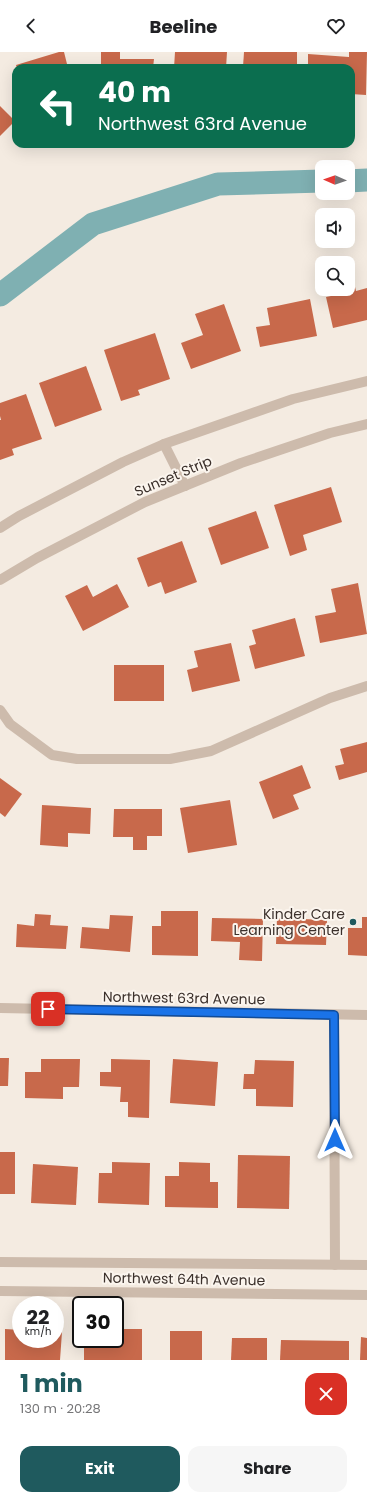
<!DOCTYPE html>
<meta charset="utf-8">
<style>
body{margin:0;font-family:Poppins,sans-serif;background:#f6f6f6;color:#202124;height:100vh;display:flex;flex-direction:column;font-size:15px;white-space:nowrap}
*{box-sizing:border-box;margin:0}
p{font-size:13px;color:#757577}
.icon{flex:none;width:22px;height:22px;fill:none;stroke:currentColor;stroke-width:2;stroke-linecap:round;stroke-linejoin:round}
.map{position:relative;height:1308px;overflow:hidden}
.drawer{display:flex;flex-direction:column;background:#fff;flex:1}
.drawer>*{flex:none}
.banner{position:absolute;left:12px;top:12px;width:343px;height:84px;border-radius:12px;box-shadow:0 4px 16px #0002;background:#0b6e4f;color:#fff;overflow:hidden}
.needle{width:26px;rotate:272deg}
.buttons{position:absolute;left:315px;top:108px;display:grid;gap:8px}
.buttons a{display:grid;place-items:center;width:40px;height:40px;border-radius:8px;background:#fff;box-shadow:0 4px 16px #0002;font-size:20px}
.speed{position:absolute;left:12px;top:1244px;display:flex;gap:8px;font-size:20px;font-weight:700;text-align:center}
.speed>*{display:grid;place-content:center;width:52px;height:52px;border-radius:50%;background:#fff;box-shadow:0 4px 16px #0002;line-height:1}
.speed small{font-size:10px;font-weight:400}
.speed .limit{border:2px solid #111;border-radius:6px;background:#fff;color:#111}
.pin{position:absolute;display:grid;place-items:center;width:34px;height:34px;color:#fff;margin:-17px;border-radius:8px;box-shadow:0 2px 6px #0006}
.me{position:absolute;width:44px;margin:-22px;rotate:0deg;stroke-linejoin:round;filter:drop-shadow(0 0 3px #0008)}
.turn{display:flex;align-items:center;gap:14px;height:84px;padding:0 20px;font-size:18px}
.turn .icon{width:52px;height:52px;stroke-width:2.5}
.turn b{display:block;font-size:28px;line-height:34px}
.round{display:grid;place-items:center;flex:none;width:42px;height:42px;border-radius:12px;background:#f6f6f6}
.head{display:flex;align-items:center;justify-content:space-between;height:68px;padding:0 20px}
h1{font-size:24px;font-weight:700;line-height:30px;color:#1f5a5e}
.button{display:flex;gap:8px;margin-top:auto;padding:8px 20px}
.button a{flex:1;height:46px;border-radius:12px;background:#1f5a5e;color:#fff;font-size:16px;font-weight:700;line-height:46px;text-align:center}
.button a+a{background:#f6f6f6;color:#202124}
header{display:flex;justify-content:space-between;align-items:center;height:52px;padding:0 20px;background:#fff;font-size:18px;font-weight:700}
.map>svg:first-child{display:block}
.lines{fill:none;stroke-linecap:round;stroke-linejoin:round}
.canal{stroke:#7fb0b2;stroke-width:23}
.building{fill:#c8694b}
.minor{stroke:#cdbbac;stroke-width:10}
.tertiary{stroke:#cdbbac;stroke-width:10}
.route-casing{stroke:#114b97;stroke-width:10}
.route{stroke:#1a73e8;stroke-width:7}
.poi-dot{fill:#1f5a5e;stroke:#fbf5ee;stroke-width:1.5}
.labels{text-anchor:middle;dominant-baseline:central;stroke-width:4;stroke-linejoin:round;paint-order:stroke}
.street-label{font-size:14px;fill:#3b302b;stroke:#fbf5ee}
.poi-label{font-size:14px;fill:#3b302b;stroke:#fbf5ee;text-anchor:end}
</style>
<header><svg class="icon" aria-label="back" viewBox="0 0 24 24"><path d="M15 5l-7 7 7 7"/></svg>Beeline<svg class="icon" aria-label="heart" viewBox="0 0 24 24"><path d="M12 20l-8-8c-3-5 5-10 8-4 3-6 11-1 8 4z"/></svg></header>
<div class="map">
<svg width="367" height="1308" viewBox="0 0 367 1308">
<rect width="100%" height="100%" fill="#f4ebe1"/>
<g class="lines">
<!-- canal -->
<g class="canal">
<path d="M348 129 367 128"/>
<path d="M0 243 93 172 218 132 322 129"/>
</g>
</g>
<!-- building -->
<g class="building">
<path d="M59 0H64L68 16H17L16 13Z"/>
<path d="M101 0H120V7H154L153 16H101Z"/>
<path d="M175 0H227L226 16H174Z"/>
<path d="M244 0H297V16L243 15Z"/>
<path d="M349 0H367L366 43 351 42V16H308V2L349 5Z"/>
<path d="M0 54 15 69 0 84Z"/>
<path d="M348 218H351L356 239 367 236V268L333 276 326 245 341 242 339 237H348Z"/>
<path d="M310 247 317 284 260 295 256 275 270 273 267 256Z"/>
<path d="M224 252 241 299 191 317 181 291 203 283 195 262Z"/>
<path d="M155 281 170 327 138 338 140 343 121 349 104 298Z"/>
<path d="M86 314 102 358 55 375 39 331Z"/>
<path d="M26 342 42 387 12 397 14 403 0 408V368H1L0 364V351Z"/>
<path d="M331 435 342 470 303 483 307 498 290 504 274 453Z"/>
<path d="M256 459 269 496 221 513 208 476Z"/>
<path d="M182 489 197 530 165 542 161 530 148 535 137 506Z"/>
<path d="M358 531 367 582 320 591 315 564 336 560 331 537Z"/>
<path d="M117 532 129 555 83 579 65 544 87 533 93 545Z"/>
<path d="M295 566 305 604 255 617 249 594 256 592 252 578Z"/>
<path d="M231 591 240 629 192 640 187 618 198 615 194 599Z"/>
<rect x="114" y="613" width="50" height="36"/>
<path d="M367 690V720L339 728 335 714 344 712 340 697Z"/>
<path d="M302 713 311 736 293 743 299 757 273 767 259 730Z"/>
<path d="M0 726 22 742 5 765 0 761Z"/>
<path d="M230 748 237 793 188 801 180 756Z"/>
<path d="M42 753 91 756 90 782 68 781V795L40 793Z"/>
<path d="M114 757H162V784H147V798H133V785H113Z"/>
<path d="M161 859H198V904L152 903V874H161Z"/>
<path d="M35 862 51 863 50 873 68 874 66 897 16 895 17 872 34 874Z"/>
<path d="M110 863 133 864 130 900 80 896 82 875 109 877Z"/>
<path d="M362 865H367V904L348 903V876H362Z"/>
<path d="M212 866 263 867 262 909 239 908 240 890 211 889Z"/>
<path d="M277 866 327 868 326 893 276 892Z"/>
<path d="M0 1006H9L8 1034H0Z"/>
<path d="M41 1007H80L79 1035H63V1047L25 1046V1020H41Z"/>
<path d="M111 1007 150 1008 149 1066 128 1065V1050H120L121 1035 100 1034V1020H111Z"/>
<path d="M173 1007 218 1010 215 1054 170 1051Z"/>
<path d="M255 1008 294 1009 293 1055 256 1054V1037H243L244 1022H254Z"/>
<rect x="0" y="1100" width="15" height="42"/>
<path d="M238 1103 290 1104 289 1157 237 1156Z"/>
<path d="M112 1110 150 1111 149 1153 98 1151 99 1121H112Z"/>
<path d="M179 1110 210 1111V1130H218V1156L165 1155V1124H179Z"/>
<path d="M33 1112 78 1115 76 1153 31 1151Z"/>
<path d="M5 1277 21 1278V1287H55V1279L62 1280 60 1308H5Z"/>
<path d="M115 1277H142V1308H84V1287H115Z"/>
<rect x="170" y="1279" width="32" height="29"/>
<path d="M361 1285 367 1286V1308H360Z"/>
<path d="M232 1286H267V1308H231Z"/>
<path d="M281 1288 349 1289V1308H280Z"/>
</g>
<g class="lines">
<!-- minor -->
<g class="minor">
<path d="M164 392 185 434"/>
<path d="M0 658 10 672 52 703 77 707H170L211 699 330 646 367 634"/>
<path d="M0 956 367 963"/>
<path d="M334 963 335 1213"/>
</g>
<!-- tertiary -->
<g class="tertiary">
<path d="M0 476 19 464 123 410 164 392 293 347 367 329"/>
<path d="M0 528 37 506 145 450 241 411 330 381 367 372"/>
<path d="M0 1210 367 1213"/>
<path d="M0 1239 367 1243"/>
</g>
</g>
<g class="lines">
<!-- route casing -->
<g class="route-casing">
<path id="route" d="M48 957 334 963 335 1088"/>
</g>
<!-- route -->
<use href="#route" class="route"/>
</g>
<!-- markers -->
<circle class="poi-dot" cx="353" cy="870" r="4"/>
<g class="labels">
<!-- street labels -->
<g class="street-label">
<text transform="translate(173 424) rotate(-23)">Sunset Strip</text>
<text transform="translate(184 946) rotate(1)">Northwest 63rd Avenue</text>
<text transform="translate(184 1227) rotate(1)">Northwest 64th Avenue</text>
</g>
<!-- poi labels -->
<g class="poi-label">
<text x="345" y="862">Kinder Care<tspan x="345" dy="16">Learning Center</tspan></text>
</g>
</g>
</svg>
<div class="buttons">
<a><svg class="needle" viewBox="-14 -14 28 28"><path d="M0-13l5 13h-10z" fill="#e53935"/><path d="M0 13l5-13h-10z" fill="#757577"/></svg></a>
<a><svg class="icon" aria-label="sound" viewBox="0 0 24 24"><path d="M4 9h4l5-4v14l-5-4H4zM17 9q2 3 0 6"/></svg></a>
<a><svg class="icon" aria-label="search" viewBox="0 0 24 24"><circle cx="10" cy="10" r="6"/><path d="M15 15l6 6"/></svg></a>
</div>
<div class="speed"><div>22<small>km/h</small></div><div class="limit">30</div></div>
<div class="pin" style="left:48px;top:957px;background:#d93025"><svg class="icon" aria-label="arrive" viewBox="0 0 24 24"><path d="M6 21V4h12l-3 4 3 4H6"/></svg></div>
<svg class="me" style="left:335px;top:1088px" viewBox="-20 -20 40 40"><path d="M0-17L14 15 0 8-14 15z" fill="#1a73e8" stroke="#fff" stroke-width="4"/></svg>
<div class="banner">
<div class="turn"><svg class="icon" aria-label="left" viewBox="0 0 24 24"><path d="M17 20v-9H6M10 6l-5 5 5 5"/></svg><div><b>40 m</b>Northwest 63rd Avenue</div></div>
</div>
</div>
<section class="drawer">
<div class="head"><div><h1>1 min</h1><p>130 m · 20:28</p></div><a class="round" style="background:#d93025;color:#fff"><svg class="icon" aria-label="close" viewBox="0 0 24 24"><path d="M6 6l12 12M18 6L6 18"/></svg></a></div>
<div class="button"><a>Exit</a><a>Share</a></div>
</section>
